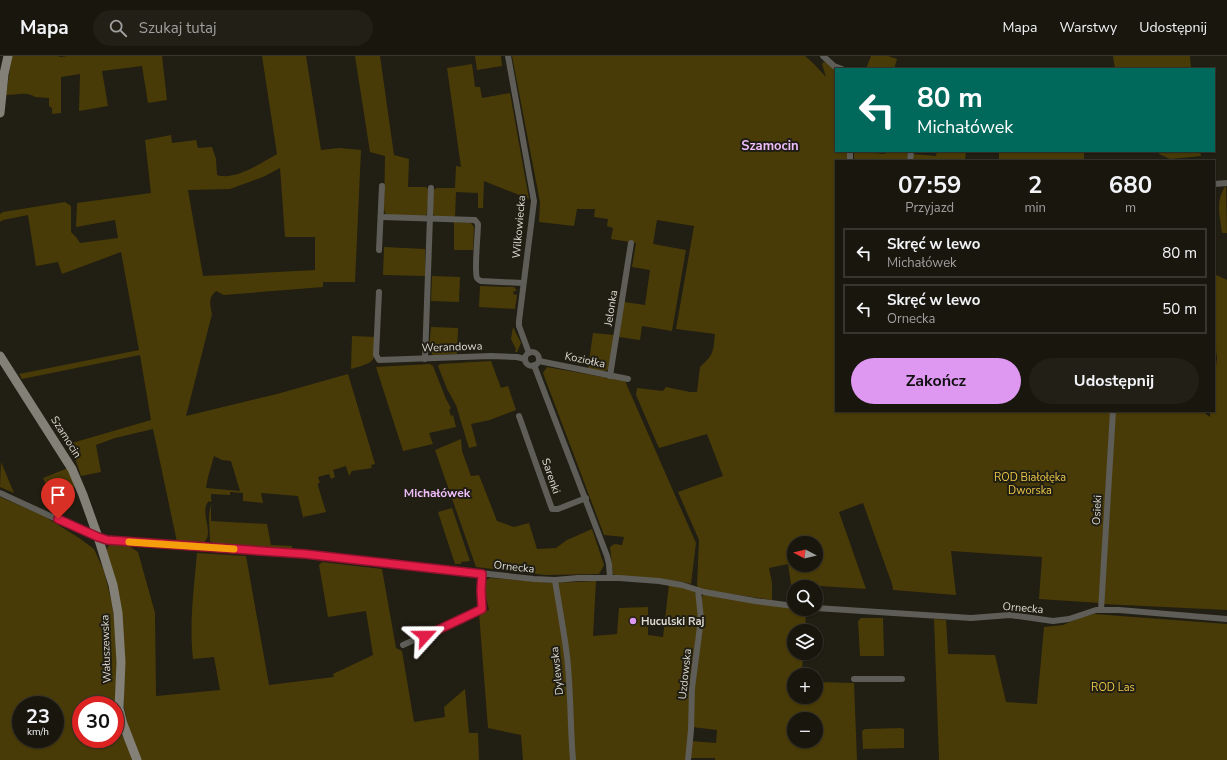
<!DOCTYPE html>
<html lang="pl">
<meta charset="utf-8">
<style>
body{margin:0;font-family:"Nunito Sans",sans-serif;background:#221f17;color:#f1f3f6;height:100vh;display:flex;flex-direction:column;font-size:15px;white-space:nowrap}
*{box-sizing:border-box;margin:0}
p{font-size:13px;color:#9f9f9e}
.icon{flex:none;width:22px;height:22px;fill:none;stroke:currentColor;stroke-width:2;stroke-linecap:round;stroke-linejoin:round}
.map{position:relative;flex:1;overflow:hidden}
.details{position:absolute;left:835px;top:104px;width:380px;height:252px;display:flex;flex-direction:column;background:#19160e;border-radius:0px;box-shadow:0 1px 3px #0004,0 0 0 1px #37352e}
.details>*{flex:none}
.top-card{position:absolute;left:835px;top:12px;width:380px;height:84px;border-radius:0px;box-shadow:0 1px 3px #0004,0 0 0 1px #37352e;background:#00695c;color:#fff;overflow:hidden}
.needle{width:26px;rotate:277deg}
.controls{position:absolute;left:787px;top:480px;display:grid;gap:8px}
.controls a{display:grid;place-items:center;width:36px;height:36px;border-radius:50%;background:#19160e;box-shadow:0 1px 3px #0004,0 0 0 1px #37352e;font-size:20px}
.speed{position:absolute;left:12px;top:640px;display:flex;gap:8px;font-size:20px;font-weight:700;text-align:center}
.speed>*{display:grid;place-content:center;width:52px;height:52px;border-radius:50%;background:#19160e;box-shadow:0 1px 3px #0004,0 0 0 1px #37352e;line-height:1}
.speed small{font-size:10px;font-weight:400}
.speed .limit{border:6px solid #d22;background:#fff;color:#111}
.pin{position:absolute;display:grid;place-items:center;width:34px;height:34px;color:#fff;margin:-41px -17px;border-radius:50% 50% 50% 0;rotate:-45deg;box-shadow:0 0 4px #0007}
.pin .icon{rotate:45deg}
.me{position:absolute;width:44px;margin:-22px;rotate:66deg;stroke-linejoin:round;filter:drop-shadow(0 0 3px #0008)}
.turn{display:flex;align-items:center;gap:14px;height:84px;padding:0 16px;font-size:18px}
.turn .icon{width:52px;height:52px;stroke-width:2.5}
.turn b{display:block;font-size:28px;line-height:34px}
.eta{display:flex;justify-content:space-evenly;align-items:center;height:68px;text-align:center}
.eta b{font-size:24px;font-weight:700;line-height:28px}
.cta{display:flex;gap:8px;margin-top:auto;padding:8px 16px}
.cta a{flex:1;height:46px;border-radius:24px;background:#de98f2;color:#111;font-size:16px;font-weight:700;line-height:46px;text-align:center}
.cta a+a{background:#221f17;color:#f1f3f6}
ul{padding:0;list-style:none}
li{display:flex;align-items:center;gap:12px;height:50px;margin:0 8px 6px;padding:0 8px;border:2px solid #37352e;border-radius:0px}
li div{flex:1}
li b{display:block;font-size:15px}
li em{font-style:normal}
header{display:flex;align-items:center;gap:24px;box-sizing:border-box;height:56px;padding:0 20px;background:#19160e;border-bottom:1px solid #37352e}
header strong{font-size:19px}
nav{display:flex;gap:22px;margin-inline-start:auto;font-size:14px}
.search{width:280px;height:36px;background:#221f17;display:flex;align-items:center;gap:10px;box-sizing:border-box;padding:0 14px;border-radius:22px;color:#9f9f9e;font-size:15px}
.map>svg:first-child{display:block}
.green{fill:#493b07;fill-rule:evenodd}
.lines{fill:none;stroke-linecap:round;stroke-linejoin:round}
.street{stroke:#5e5d57;stroke-width:6}
.secondary{stroke:#838077;stroke-width:9}
.route-casing{stroke:#92132f;stroke-width:10}
.route{stroke:#e11d48;stroke-width:7}
.slow{stroke:#f59e0b;stroke-width:7}
.poi-dot{fill:#de98f2;stroke:#211e13;stroke-width:1.5}
.labels{text-anchor:middle;dominant-baseline:central;stroke-width:4;stroke-linejoin:round;paint-order:stroke}
.street-label{font-size:11px;fill:#dddad3;stroke:#211e13}
.park-label{font-size:11px;fill:#eac647;stroke:#211e13}
.poi-label{font-size:11px;font-weight:bold;fill:#dddad3;stroke:#211e13;text-anchor:start}
.neighbourhood-label{font-size:12px;font-weight:bold;fill:#eebdfc;stroke:#211e13}
.quarter-label{font-size:13px;font-weight:bold;fill:#eebdfc;stroke:#211e13}
</style>
<header>
<strong>Mapa</strong>
<div class="search"><svg class="icon" aria-label="search" viewBox="0 0 24 24"><circle cx="10" cy="10" r="6"/><path d="M15 15l6 6"/></svg>Szukaj tutaj</div>
<nav><a>Mapa</a><a>Warstwy</a><a>Udostępnij</a></nav>
</header>
<div class="map">
<svg width="1227" height="704" viewBox="0 0 1227 704">
<rect width="100%" height="100%" fill="#211e13"/>
<!-- green -->
<g class="green">
<path d="M12 0H58L61 1 67 0H162L167 44 148 47 142 10 102 15 108 50 79 55 80 18 61 21V57L52 58V52L49 50V42L35 41C28 35 14 39 6 39Z"/>
<path d="M262 0H306L321 94 339 92 361 94 355 226H323V231L224 239 216 235C208 242 210 249 212 258L186 360 277 338 348 318 375 408 371 409 372 412 352 415 349 420 346 410 333 414 335 421 331 423 329 418 318 421 320 427H318V430L326 456 303 461 298 440 261 437 263 447 243 445V437L230 436V439L211 438V443L212 445 210 446 209 445C198 455 216 478 203 487L177 486 153 373 115 382 96 389 101 416 81 420 75 402 64 384 72 387 151 364 140 299 22 323 19 318 139 294 121 196 62 218 58 206 36 210 28 159 3 164 0 166V158L3 156 65 146 71 150V176L76 181 80 187 118 182 115 164 76 171 77 147 151 137 145 84 171 79 172 87 196 84 198 92 212 91 216 103 217 119C235 125 261 107 277 98ZM280 112 285 181H315V214L203 220 188 134 230 133 263 121ZM214 400 222 404 231 405 240 435 206 432 208 421Z"/>
<path d="M355 0H380L394 99 409 103 408 131H426L429 134 427 158 425 160 389 159 385 157 384 153 385 100 370 96Z"/>
<path d="M475 0H501L502 10 477 14Z"/>
<path d="M512 0H805L813 7 826 21 822 8 824 6 833 10 836 19V95H848V105H836V355H1111L1100 547 1039 543 1042 501 951 495 956 539 893 534 892 528 863 447 839 456 866 533 791 528 788 508 769 512 772 527V544L705 534 697 530 699 484 678 436 723 420 707 378 659 392 636 339 637 332 663 335 666 331 690 336H697L700 311C714 298 713 297 715 278L676 273 694 170 657 164 653 188 686 194 672 275 642 270 640 284 619 281 624 246 645 249 650 214 632 211 636 187 611 183 613 172 607 170 608 163 594 161 595 153H577L574 170 539 166 540 146ZM794 487H816V509H794Z"/>
<path d="M871 0H888L897 3 894 13H866Z"/>
<path d="M1113 0H1190L1191 13H1115Z"/>
<path d="M472 8 475 31H480L482 42 510 37 529 143 484 125 483 152H478V137L456 136 455 161 435 160 433 158V134L437 132H455L456 110 461 111 447 12Z"/>
<path d="M854 95 885 98V95H908L907 105H854Z"/>
<path d="M937 95H966L965 105H913V98L936 100Z"/>
<path d="M999 95H1084V105H1013L999 104Z"/>
<path d="M1158 95H1200L1201 100 1170 103 1159 98Z"/>
<path d="M1226 129 1227 177H1222C1220 158 1215 145 1226 129Z"/>
<path d="M454 166 471 167 474 171 473 194H454Z"/>
<path d="M384 191 425 193V220L383 219Z"/>
<path d="M1214 218 1227 224V554L1103 548 1115 355H1202L1210 361V355H1214V324L1217 302 1214 278Z"/>
<path d="M432 220 460 221 459 246 431 245Z"/>
<path d="M480 230 514 231 517 235H514L513 238 517 239 515 253 479 251Z"/>
<path d="M431 271 458 272 457 298 433 299 429 294Z"/>
<path d="M513 271 521 287 517 296H515L516 293 511 283Z"/>
<path d="M593 277 614 279 609 313C603 317 595 314 588 313Z"/>
<path d="M352 280 376 281C375 306 376 306 351 313Z"/>
<path d="M491 305 501 332 508 330 516 354 490 364 471 368 477 390 469 392 456 349 447 333 438 310 440 308Z"/>
<path d="M430 308 433 310 446 343 451 352 449 354 451 360 453 359 456 371 429 377 433 388 403 395 376 311Z"/>
<path d="M547 311 625 325 696 487 691 528C667 520 634 529 613 518L610 491 614 488 622 489 624 481 604 479 543 317Z"/>
<path d="M461 383 462 395 471 420 479 419 497 465 514 471 529 467 537 493 556 492 567 484 592 473 604 509 599 518 546 519 476 511 435 394Z"/>
<path d="M1 406 14 437 0 431Z"/>
<path d="M68 412 75 431 51 440 43 422Z"/>
<path d="M0 441 44 460 79 482 94 493 104 515 112 548 118 593 115 649H81V683H115V656L117 671 130 693 134 704H0ZM21 649H55V683H21Z"/>
<path d="M212 448 211 451V465L267 468 271 489 292 490V494L216 489 210 485C210 476 207 454 212 448Z"/>
<path d="M452 452 470 505 461 506V508H455L438 456Z"/>
<path d="M112 488H126L138 496 155 557 156 640 220 634 214 601 193 603C189 567 194 532 197 497L246 500 269 629 334 621 333 618 373 599 366 555 328 561 319 509 322 506 382 513 396 592 402 595 414 666 445 661 444 651 465 633 469 677H478L479 704H140L130 679 124 651V612L106 497 108 490Z"/>
<path d="M490 522 553 527 596 525 593 580 617 578 619 552 648 551V579L663 581 669 528 693 534 697 540 699 556 687 704H523L521 679 488 672 479 557 489 554 484 532 485 525Z"/>
<path d="M704 538 794 551V553H806L805 575H794V597H803L802 619H794V641H816V626L854 627 857 704H715V702H689L691 685 716 687 717 674 692 671 694 632 703 568 701 542ZM794 663H816V685H794Z"/>
<path d="M1094 558 1227 568V704H939L934 563 946 564 948 598 995 599 1006 646 1037 648 1044 571 1063 569 1082 561Z"/>
<path d="M861 562H883L884 600H860L858 565Z"/>
<path d="M901 672 904 673V692L863 693 862 675 865 673Z"/>
</g>
<g class="lines">
<!-- street -->
<g class="street">
<path d="M508 0 534 145 519 265V270L529 297"/>
<path d="M823 0 834 10 842 13"/>
<path d="M850 105V95"/>
<path d="M910 105 911 95"/>
<path d="M1214 128 1227 127"/>
<path d="M382 161 475 164 478 168C478 178 474 215 477 222 478 224 479 224 481 225L523 227"/>
<path d="M379 194 382 130"/>
<path d="M379 236 376 299 379 304 491 300 517 301 525 303"/>
<circle cx="532" cy="303" r="7"/>
<path d="M425 303 431 132"/>
<path d="M539 305 628 323"/>
<path d="M534 309 607 500 609 508 610 522"/>
<path d="M610 320 631 187"/>
<path d="M519 360 552 453H558L586 442"/>
<path d="M0 437 72 470 107 484 305 498 534 523 555 524 578 522H619L659 525 682 529 704 536 755 545 794 550"/>
<path d="M555 524C559 550 564 575 567 600 571 635 570 669 573 704"/>
<path d="M816 552 971 562 1010 559 1053 565 1069 563 1096 554H1119L1227 563"/>
<path d="M1101 554 1113 355"/>
<path d="M403 589 482 553 481 531 482 518"/>
<path d="M854 623H902"/>
<path d="M688 704 691 674 692 632 701 563 698 534"/>
</g>
<!-- secondary -->
<g class="secondary">
<path d="M0 57 4 18 8 0"/>
<path d="M0 300 72 413 83 439 98 481 113 529 118 557 121 606 119 652 123 668 137 704"/>
</g>
</g>
<g class="lines">
<!-- route casing -->
<g class="route-casing">
<path id="route" d="M58 463 98 481 107 484 305 498 482 518 481 534 482 553 425 580"/>
</g>
<!-- route -->
<use href="#route" class="route"/>
<!-- slow -->
<path class="slow" d="M129 486 234 493"/>
</g>
<!-- markers -->
<circle class="poi-dot" cx="633" cy="565" r="4"/>
<g class="labels">
<!-- street labels -->
<g class="street-label">
<text transform="translate(519 171) rotate(-85)">Wilkowiecka</text>
<text transform="translate(611 252) rotate(-81)">Jelonka</text>
<text transform="translate(452 291) rotate(-2)">Werandowa</text>
<text transform="translate(585 304) rotate(12)">Koziołka</text>
<text transform="translate(66 381) rotate(58)">Szamocin</text>
<text transform="translate(551 420) rotate(71)">Sarenki</text>
<text transform="translate(1097 454) rotate(-87)">Osieki</text>
<text transform="translate(514 511) rotate(6)">Ornecka</text>
<text transform="translate(1023 552) rotate(5)">Ornecka</text>
<text transform="translate(106 593) rotate(-92)">Wałuszewska</text>
<text transform="translate(557 615) rotate(-96)">Dylewska</text>
<text transform="translate(685 618) rotate(-84)">Uzdowska</text>
</g>
<!-- park labels -->
<g class="park-label">
<text x="1030" y="421">ROD Białołęka<tspan x="1030" dy="13">Dworska</tspan></text>
<text x="1113" y="631">ROD Las</text>
</g>
<!-- poi labels -->
<g class="poi-label">
<text x="641" y="565">Huculski Raj</text>
</g>
<!-- neighbourhood labels -->
<g class="neighbourhood-label">
<text x="437" y="437">Michałówek</text>
</g>
<!-- quarter labels -->
<g class="quarter-label">
<text x="770" y="90">Szamocin</text>
</g>
</g>
</svg>
<div class="controls">
<a><svg class="needle" viewBox="-14 -14 28 28"><path d="M0-13l5 13h-10z" fill="#e53935"/><path d="M0 13l5-13h-10z" fill="#9f9f9e"/></svg></a>
<a><svg class="icon" aria-label="search" viewBox="0 0 24 24"><circle cx="10" cy="10" r="6"/><path d="M15 15l6 6"/></svg></a>
<a><svg class="icon" aria-label="layers" viewBox="0 0 24 24"><path d="M12 4l9 5-9 5-9-5zM3 14l9 5 9-5"/></svg></a>
<a>+</a>
<a>−</a>
</div>
<div class="speed"><div>23<small>km/h</small></div><div class="limit">30</div></div>
<div class="pin" style="left:58px;top:463px;background:#d93025"><svg class="icon" aria-label="arrive" viewBox="0 0 24 24"><path d="M6 21V4h12l-3 4 3 4H6"/></svg></div>
<svg class="me" style="left:425px;top:580px" viewBox="-20 -20 40 40"><path d="M0-17L14 15 0 8-14 15z" fill="#e11d48" stroke="#fff" stroke-width="4"/></svg>
<div class="top-card">
<div class="turn"><svg class="icon" aria-label="left" viewBox="0 0 24 24"><path d="M17 20v-9H6M10 6l-5 5 5 5"/></svg><div><b>80 m</b>Michałówek</div></div>
</div>
<section class="details">
<div class="eta">
<div><b>07:59</b><p>Przyjazd</p></div>
<div><b>2</b><p>min</p></div>
<div><b>680</b><p>m</p></div>
</div>
<ul>
<li><svg class="icon" aria-label="left" viewBox="0 0 24 24"><path d="M17 20v-9H6M10 6l-5 5 5 5"/></svg><div><b>Skręć w lewo</b><p>Michałówek</p></div><em>80 m</em></li>
<li><svg class="icon" aria-label="left" viewBox="0 0 24 24"><path d="M17 20v-9H6M10 6l-5 5 5 5"/></svg><div><b>Skręć w lewo</b><p>Ornecka</p></div><em>50 m</em></li>
</ul>
<div class="cta"><a>Zakończ</a><a>Udostępnij</a></div>
</section>
</div>
